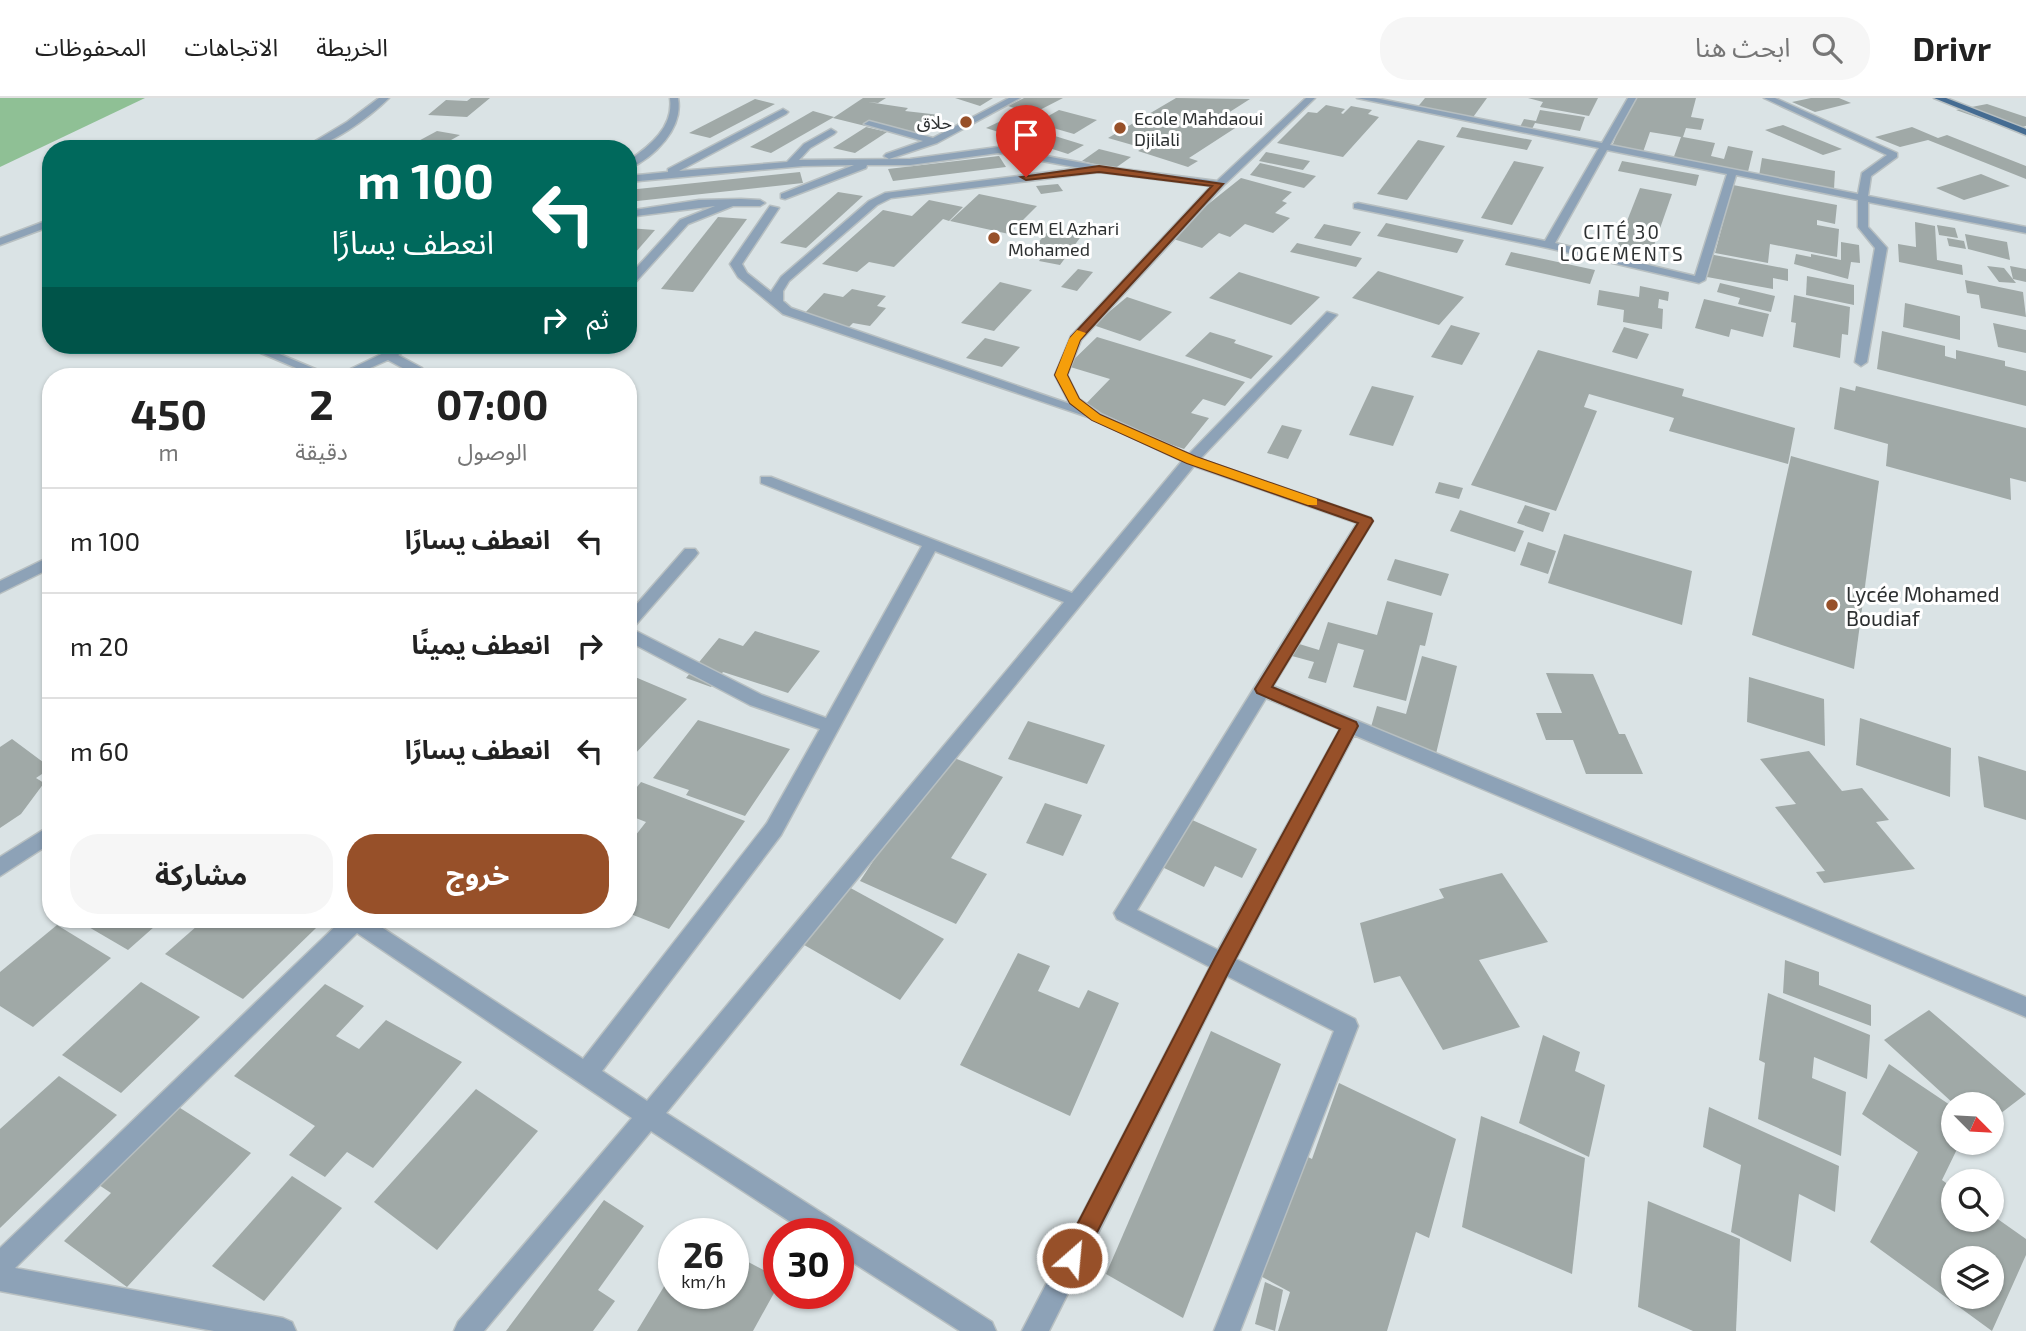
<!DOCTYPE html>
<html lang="ar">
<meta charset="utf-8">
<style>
body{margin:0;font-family:"Exo 2","Noto Sans Arabic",sans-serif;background:#f6f6f6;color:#222;direction:rtl;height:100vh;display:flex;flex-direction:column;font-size:26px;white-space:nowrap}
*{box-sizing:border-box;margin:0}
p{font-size:23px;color:#767676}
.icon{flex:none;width:38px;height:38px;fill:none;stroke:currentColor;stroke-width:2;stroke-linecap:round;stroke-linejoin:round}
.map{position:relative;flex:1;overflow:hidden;direction:ltr}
.panel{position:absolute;left:42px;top:270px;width:595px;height:560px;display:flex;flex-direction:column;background:#fff;border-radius:28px;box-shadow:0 2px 5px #0004;direction:rtl}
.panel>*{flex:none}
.hud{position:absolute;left:42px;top:42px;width:595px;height:214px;border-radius:28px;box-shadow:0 2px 5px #0004;direction:rtl;background:#00695c;color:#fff;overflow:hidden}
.needle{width:46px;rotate:114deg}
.buttons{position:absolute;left:1941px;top:994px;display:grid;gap:14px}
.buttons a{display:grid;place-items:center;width:63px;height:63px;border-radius:50%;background:#fff;box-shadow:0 2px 5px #0004;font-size:35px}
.speed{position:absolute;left:658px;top:1120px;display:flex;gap:14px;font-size:35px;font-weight:700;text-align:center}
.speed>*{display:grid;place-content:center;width:91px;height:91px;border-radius:50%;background:#fff;box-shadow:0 2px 5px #0004;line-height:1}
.speed small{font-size:18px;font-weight:400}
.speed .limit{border:10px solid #d22;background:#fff;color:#111}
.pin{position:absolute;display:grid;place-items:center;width:60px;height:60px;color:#fff;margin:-72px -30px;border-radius:50% 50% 50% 0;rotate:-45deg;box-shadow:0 0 7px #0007}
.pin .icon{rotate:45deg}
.me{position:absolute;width:77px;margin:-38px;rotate:27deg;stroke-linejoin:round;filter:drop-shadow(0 0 5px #0008)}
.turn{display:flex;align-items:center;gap:24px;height:147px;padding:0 28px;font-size:32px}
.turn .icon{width:91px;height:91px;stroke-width:2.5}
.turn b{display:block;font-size:49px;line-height:60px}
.then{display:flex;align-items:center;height:66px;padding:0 28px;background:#0003;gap:14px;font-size:26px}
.eta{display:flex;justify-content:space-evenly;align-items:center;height:119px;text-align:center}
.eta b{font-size:42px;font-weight:700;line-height:49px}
.action{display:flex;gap:14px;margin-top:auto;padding:14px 28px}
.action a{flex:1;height:80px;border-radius:28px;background:#975029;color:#fff;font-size:28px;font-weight:700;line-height:80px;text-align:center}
.action a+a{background:#f6f6f6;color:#222}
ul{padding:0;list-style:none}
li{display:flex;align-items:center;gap:21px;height:105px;padding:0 28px;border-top:2px solid #e0e0e0}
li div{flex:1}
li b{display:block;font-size:26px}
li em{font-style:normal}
header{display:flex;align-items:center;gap:42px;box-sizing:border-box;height:98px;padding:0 35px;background:#fff;border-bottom:2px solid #e0e0e0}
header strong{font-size:33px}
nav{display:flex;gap:38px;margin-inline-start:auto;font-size:24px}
.search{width:490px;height:63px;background:#f6f6f6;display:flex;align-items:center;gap:18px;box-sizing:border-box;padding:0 24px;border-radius:28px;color:#767676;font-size:26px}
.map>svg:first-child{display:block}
.green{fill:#8fc095}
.building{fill:#a0a9a7;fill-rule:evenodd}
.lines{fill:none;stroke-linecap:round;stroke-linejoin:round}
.street-casing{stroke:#b7bfc1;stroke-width:3}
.primary-casing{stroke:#b7bfc1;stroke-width:3}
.street{fill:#8da2b7;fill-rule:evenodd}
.primary{fill:#456c92;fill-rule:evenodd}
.route{fill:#975029;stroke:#62341b;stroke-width:2}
.slow{fill:#f59e0b}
.poi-dot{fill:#975029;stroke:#fff;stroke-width:2.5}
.labels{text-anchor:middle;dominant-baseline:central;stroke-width:6;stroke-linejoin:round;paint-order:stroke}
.far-poi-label{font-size:18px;fill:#2d3031;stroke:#fff;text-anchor:start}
.far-neighbourhood-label{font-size:19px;letter-spacing:2px;fill:#2d3031;stroke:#fff}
.poi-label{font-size:21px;fill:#2d3031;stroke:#fff;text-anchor:start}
</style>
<header>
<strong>Drivr</strong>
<div class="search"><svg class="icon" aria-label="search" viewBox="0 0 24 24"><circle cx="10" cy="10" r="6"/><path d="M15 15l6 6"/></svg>ابحث هنا</div>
<nav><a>الخريطة</a><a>الاتجاهات</a><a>المحفوظات</a></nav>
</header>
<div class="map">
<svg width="2026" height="1233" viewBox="0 0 2026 1233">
<rect width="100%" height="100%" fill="#dae3e5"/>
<!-- green -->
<path class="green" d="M0 0H145L0 69Z"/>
<!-- building -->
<g class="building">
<path d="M471 0H490L467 19 428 17 446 2 467 3Z"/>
<path d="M863 0H886L878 5 868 4 908 10 905 13 940 17 929 24 940 27 918 41 833 20Z"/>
<path d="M955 0H993L980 8Z"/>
<path d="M1024 0H1063L1032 16 1008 8Z"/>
<path d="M1176 0 1250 1 1225 17 1246 23 1189 60 1198 63 1188 69 1138 53 1143 50 1108 40Z"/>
<path d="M1425 0H1487L1471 22 1416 11Z"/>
<path d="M1528 0H1598L1589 18 1540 9 1543 4Z"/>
<path d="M1631 0H1696L1691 19 1704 21 1701 32 1686 30 1683 39 1715 45 1711 58 1724 61 1728 48 1753 53 1747 78 1672 64 1681 39 1650 34 1642 57 1611 51Z"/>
<path d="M1811 0H1839L1851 5 1815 14 1792 4Z"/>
<path d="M755 1 775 6 710 40 689 35Z"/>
<path d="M1987 6 2026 19V28L2013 32 1956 12Z"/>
<path d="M1326 7 1345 11 1341 15 1343 16 1351 8 1372 12 1368 16 1379 19 1343 59 1277 45 1308 14 1317 15Z"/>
<path d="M1059 12 1097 22 1074 36 1036 25Z"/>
<path d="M1540 12 1585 19 1580 33 1535 25 1532 31 1520 29 1524 21 1536 23Z"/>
<path d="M813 13 834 19 771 55 750 49Z"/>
<path d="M1003 22 1084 47 1068 56 986 30Z"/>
<path d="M1783 27 1842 51 1823 57 1765 32Z"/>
<path d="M866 29 887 34 855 55 833 50Z"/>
<path d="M1462 29 1532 42 1527 52 1456 39Z"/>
<path d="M1912 29 1938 40 1947 37 2026 68V81L1928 42 1900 49 1875 39Z"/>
<path d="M437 33 460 37 435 51 411 47Z"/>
<path d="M1418 42 1445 48 1407 102 1377 96Z"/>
<path d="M1099 51 1131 59 1114 71 1082 63Z"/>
<path d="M1266 54 1310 63 1303 72 1259 63Z"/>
<path d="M999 58 1006 69 893 83 888 71Z"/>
<path d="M1762 60 1835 73 1834 91 1759 78Z"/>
<path d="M1514 63 1544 69 1512 127 1481 120Z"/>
<path d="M1622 63 1699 77 1696 88 1618 73Z"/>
<path d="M1260 65 1316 78 1304 90 1250 77Z"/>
<path d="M800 74 803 85 628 104V92Z"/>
<path d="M1981 76 2010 88 1964 102 1936 90Z"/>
<path d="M1241 80 1292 94 1282 103 1287 105 1275 115 1290 120 1273 135 1245 126 1230 139 1219 135 1202 150 1167 139Z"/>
<path d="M1058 86 1063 93 1041 96 1036 88Z"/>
<path d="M1733 87 1837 107 1835 126 1817 122V127L1839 131 1837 159 1770 146 1768 165 1715 155Z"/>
<path d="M1640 90 1672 96 1650 159 1616 151Z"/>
<path d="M838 94 863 98 806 150 780 145Z"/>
<path d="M979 96 1037 108 1009 136 950 123Z"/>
<path d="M929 102 963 109 949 123 943 121 894 169 869 164 857 174 822 166 883 112 912 118Z"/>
<path d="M718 119 747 121 693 194 661 191Z"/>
<path d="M1915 124 1935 128 1937 162 1962 167 1963 177 1899 164 1898 146 1916 149Z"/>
<path d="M1386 125 1464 142 1457 155 1377 138Z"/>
<path d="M1324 126 1361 134 1351 148 1314 140Z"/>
<path d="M1937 127 1955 130 1958 140 1939 137Z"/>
<path d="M628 130 655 132 628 163Z"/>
<path d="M1076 132 1085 133 1060 167 1039 163 1049 149 1045 154 1033 151 1046 135 1071 139Z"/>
<path d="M1965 136 2007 144 2010 162 1968 151Z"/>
<path d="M1947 140 1964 143 1966 151 1949 148Z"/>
<path d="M1841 144 1859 147 1860 165 1851 164 1848 181 1794 166 1796 156 1811 159V156L1841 162Z"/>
<path d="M1297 145 1362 160 1356 169 1290 154Z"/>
<path d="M1511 154 1595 172 1590 186 1505 167Z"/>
<path d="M1709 156 1788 171V183L1773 180V191L1707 179Z"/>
<path d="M1987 168 2004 170 2016 185 1999 184Z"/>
<path d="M2010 168 2026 171V184L2013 181Z"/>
<path d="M1078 171 1093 174 1077 193 1061 189Z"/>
<path d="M1378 173 1464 199 1439 227 1352 200Z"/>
<path d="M1239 174 1320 199 1291 227 1209 200Z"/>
<path d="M1807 178 1854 187V207L1806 197Z"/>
<path d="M1965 182 2023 194 2026 219 1981 210 1979 197 1967 195Z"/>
<path d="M1000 184 1032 192 994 233 961 225Z"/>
<path d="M1720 185 1775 198 1771 214 1738 206 1740 200 1717 194Z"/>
<path d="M1640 188 1669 194 1668 203 1659 201 1658 210 1663 211 1662 231 1623 224 1624 212 1597 207 1599 192 1639 199Z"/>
<path d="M852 191 886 198 877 208 886 210 870 228 853 225 849 229 801 219 824 195 843 199Z"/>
<path d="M1794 197 1850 209 1848 237 1842 236 1840 260 1793 249 1796 225 1791 224Z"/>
<path d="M1127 199 1172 214 1140 243 1093 227Z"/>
<path d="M1704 201 1769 216 1763 239 1731 231 1729 239 1695 230Z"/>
<path d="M1905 205 1960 218V242L1903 229Z"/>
<path d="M1993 225 2026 232V255L1998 249Z"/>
<path d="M1451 227 1480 235 1462 267 1431 259Z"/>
<path d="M1624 229 1649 236 1637 261 1612 254Z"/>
<path d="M1882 233 1945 248V258L1956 261V252L2005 263V268L2026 273V308L1877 271Z"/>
<path d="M1210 234 1236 242 1234 245 1273 258 1251 281 1185 258Z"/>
<path d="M1097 239 1245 284 1225 308 1203 301 1191 315 1209 320 1184 351 1077 315 1110 281 1067 268Z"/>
<path d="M985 240 1020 249 1002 269 966 260Z"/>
<path d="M1538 252 1684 291 1682 298 1795 330 1788 366 1669 333 1674 320 1589 296 1584 309 1597 313 1556 413 1471 387Z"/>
<path d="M1372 288 1414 298 1393 348 1349 337Z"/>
<path d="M1856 288 2026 330V384L2010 380 2011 402 1886 368 1888 346 1834 331 1840 289 1855 293Z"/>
<path d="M1282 327 1302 332 1288 361 1267 355Z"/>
<path d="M1791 358 1879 383 1854 571 1752 537Z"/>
<path d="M1439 384 1463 390 1459 401 1435 395Z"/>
<path d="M1525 407 1550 415 1543 434 1517 425Z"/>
<path d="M1460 412 1524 433 1515 454 1450 433Z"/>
<path d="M1564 436 1692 473 1682 527 1548 485Z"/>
<path d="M1528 444 1556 453 1548 476 1520 467Z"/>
<path d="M1395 461 1449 476 1441 498 1387 482Z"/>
<path d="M1387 503 1433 515 1425 548 1420 547 1406 603 1353 589 1364 552 1338 545 1326 585 1308 580 1314 564 1292 558 1296 545 1319 552 1328 524 1377 537Z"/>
<path d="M755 533 820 553 788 595 723 574 711 589 686 580 719 540 743 548Z"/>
<path d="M1422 558 1457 568 1435 660 1399 653 1367 643 1377 608 1406 616Z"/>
<path d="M1546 575 1593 576 1619 636H1625L1643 676H1586L1573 642H1546L1536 615H1562Z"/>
<path d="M628 576 687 601 632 659 628 657V611L632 607 628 606Z"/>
<path d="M1749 579 1824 601 1825 648 1747 624Z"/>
<path d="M1860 620 1951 650 1950 699 1856 667Z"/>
<path d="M698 622 790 651 745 718 686 697 689 692 653 680Z"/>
<path d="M1028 623 1105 647 1087 686 1008 661Z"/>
<path d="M12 641 51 670 36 680 44 685 21 716 0 730V649Z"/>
<path d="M1809 653 1842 693 1862 690 1889 722 1876 724 1915 771 1824 785 1816 774 1825 773 1775 709 1796 706 1760 661Z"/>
<path d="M944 656 1003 679 951 760 987 776 956 826 860 783Z"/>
<path d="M1978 658 2026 673V722L1984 709Z"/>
<path d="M641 684 745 723 669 831 628 815V747L646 724 628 717V700Z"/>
<path d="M1045 705 1082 717 1063 758 1026 745Z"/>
<path d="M1190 721 1257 751 1242 780 1215 768 1204 789 1162 769Z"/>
<path d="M1502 775 1548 844 1479 862 1520 929 1443 952 1400 878 1374 885 1360 825 1444 800 1439 791Z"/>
<path d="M845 787 944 841 900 902 799 844Z"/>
<path d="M75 821H163L128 852Z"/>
<path d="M205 821H300L316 830 243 901 165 856Z"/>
<path d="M57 827 111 860 33 929 0 908V874Z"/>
<path d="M1018 855 1050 868 1038 893 1079 910 1088 892 1119 905 1070 1018 960 967Z"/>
<path d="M1785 862 1819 874V887L1871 907V928L1783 895Z"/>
<path d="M141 884 200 919 121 995 62 957Z"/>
<path d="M325 886 364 908 336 938 359 951 386 922 462 964 373 1070 347 1054 325 1079 289 1057 315 1028 234 978Z"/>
<path d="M1768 895 1870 937 1867 981 1814 959 1812 980 1846 994 1841 1058 1758 1021 1765 965 1759 962Z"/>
<path d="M1929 912 1956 935 2026 996 1992 1022V1006H1954L1884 942Z"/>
<path d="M1211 933 1281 966 1183 1220 1106 1176Z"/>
<path d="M1543 937 1580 954 1575 973 1605 987 1589 1059 1519 1025Z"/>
<path d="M1889 966 1953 1009V1045H1960L1942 1082 1953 1090V1122H1992V1117L2026 1141V1157L1992 1233 1870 1144 1918 1054 1862 1016ZM1953 1160H1992V1199H1953Z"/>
<path d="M59 978 117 1017 0 1130V1031Z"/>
<path d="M1339 985 1456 1041 1429 1140 1416 1134 1387 1233H1278L1290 1194 1253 1174 1298 1054 1312 1061Z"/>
<path d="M476 991 538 1033 437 1152 374 1104Z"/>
<path d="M177 1008 251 1055 127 1189 64 1143 111 1095 99 1087Z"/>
<path d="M1709 1009 1839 1068 1835 1114 1799 1096 1791 1164 1731 1134 1741 1067 1703 1049Z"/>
<path d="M1481 1018 1585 1060 1572 1176 1462 1129Z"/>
<path d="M292 1078 342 1110 264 1203 212 1168Z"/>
<path d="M604 1102 644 1128 598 1192 615 1203 593 1233H506Z"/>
<path d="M1648 1103 1740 1141 1736 1233H1693L1638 1209Z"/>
<path d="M733 1156 779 1180V1186L753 1233H637L674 1172V1195H733Z"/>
<path d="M1265 1184 1283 1192 1275 1233 1255 1226Z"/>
</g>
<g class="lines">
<!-- street casing -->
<g class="street-casing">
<g id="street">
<path d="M379 0H389C371 18 327 51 302 51L347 24Z"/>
<path d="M670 0H678C684 30 654 60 628 71V63C650 48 674 29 670 0Z"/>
<path d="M1009 0H1020L937 45 889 61 884 58 886 56 923 43 864 26 869 23 933 40Z"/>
<path d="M1306 0H1315L1223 88 1081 242 1067 277 1079 301 1101 316 1189 356 1327 214 1337 217 1200 361 1371 420 1373 423 1273 588 2026 899V919L1354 637 1236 861 1355 921 1358 928 1240 1233H1214L1334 933 1227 878 1049 1233H1022L1210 869 1117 821 1114 815 1357 425 1194 368 666 1015 992 1224 996 1233H960L838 1155V1136H809L651 1033 484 1233H454L458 1224 632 1020 357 835 15 1170 283 1220 292 1224 296 1233H214L0 1193V1150L343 821H369L583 961 767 725 820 631 750 607 628 543V516L685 451H695L698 455 695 459 632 531 762 597 826 620 922 448 761 385V379H771L1072 495 1182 363 1088 319 783 216 738 179 730 166 770 108 779 110 742 166 747 175 771 194 781 179 869 103 885 95 1080 70 998 55 910 67H867L866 70 785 101 781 100V96L854 67 803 68 628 84V78L668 74V71L783 11 788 14 786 16 679 73 787 64 804 46 831 31 836 34 834 36 810 50 799 62 910 61 998 49 1099 68 1217 83ZM1099 74 1211 88 1071 238 1055 277 1070 306 791 210 783 203V193L789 183 877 107 891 100ZM935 453 1064 504 647 1003 602 973 781 737ZM1266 600 1340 631 1218 852 1137 812Z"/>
<path d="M1357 0H1375L1602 45 1628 0H1636L1610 47 1858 96 1862 75 1887 57 1764 0H1775L1897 55V59L1871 78 1868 98 2026 129V135L1868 104V129L1887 150 1867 264 1861 268 1855 264 1875 150 1858 129V102L1736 77 1705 182 1699 185 1548 150 1354 110V106L1358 105 1545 143 1599 50ZM1607 52 1727 76 1695 178 1555 145Z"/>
<path d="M741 101 760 102 765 105 760 108H733L688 126 632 188 628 189V179L680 122 715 108 628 119V113L699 102Z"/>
<path d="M51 121V128L0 147V140Z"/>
<path d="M242 247H258L332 278H315Z"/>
<path d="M400 247H416L398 257 422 270 423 273 420 278H408L410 274 388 262 352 278H336Z"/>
<path d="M51 458V470L0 495V483Z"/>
<path d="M51 727V745L0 778V759Z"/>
</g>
</g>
<!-- primary casing -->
<g class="primary-casing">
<path id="primary" d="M1934 0H1946L2026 31V37Z"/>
</g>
<!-- street -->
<use href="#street" class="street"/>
<!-- primary -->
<use href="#primary" class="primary"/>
</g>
<!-- route -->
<path class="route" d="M1099 68 1223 86 1080 242 1067 277 1079 301 1100 317 1196 359 1371 420 1373 423 1272 589 1356 624 1358 628 1229 873 1080 1168 1072 1171 1064 1168 1061 1160 1064 1152 1215 860 1340 631 1257 595 1255 591 1358 425 1187 365 1092 322 1070 305 1055 277 1071 239 1212 88 1099 74 1026 82 1021 79Z"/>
<!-- slow -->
<path class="slow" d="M1077 232 1086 235 1080 242 1067 277 1079 301 1100 317 1196 359 1317 401V407H1308L1187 365 1092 322 1070 305 1055 277 1069 241Z"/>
<!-- markers -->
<g class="poi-dot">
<circle cx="966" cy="24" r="7"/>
<circle cx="1120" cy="30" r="7"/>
<circle cx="994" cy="140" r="7"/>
<circle cx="1832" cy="507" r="7"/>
</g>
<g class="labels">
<!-- far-poi labels -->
<g class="far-poi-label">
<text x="1134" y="20">Ecole Mahdaoui<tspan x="1134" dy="21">Djilali</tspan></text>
<text x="952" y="24" text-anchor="end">حلاق</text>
<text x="1008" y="130">CEM El Azhari<tspan x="1008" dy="21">Mohamed</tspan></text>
</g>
<!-- far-neighbourhood labels -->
<g class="far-neighbourhood-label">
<text x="1622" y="133">CITÉ 30<tspan x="1622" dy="22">LOGEMENTS</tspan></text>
</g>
<!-- poi labels -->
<g class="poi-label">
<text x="1846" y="495">Lycée Mohamed<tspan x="1846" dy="24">Boudiaf</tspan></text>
</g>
</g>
</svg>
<div class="buttons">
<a><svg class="needle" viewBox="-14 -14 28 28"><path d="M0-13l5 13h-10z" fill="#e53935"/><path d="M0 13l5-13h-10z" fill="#767676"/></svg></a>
<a><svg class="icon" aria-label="search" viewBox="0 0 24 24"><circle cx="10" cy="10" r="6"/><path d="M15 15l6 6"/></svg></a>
<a><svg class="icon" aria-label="layers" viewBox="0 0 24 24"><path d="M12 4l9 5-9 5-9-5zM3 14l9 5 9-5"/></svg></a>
</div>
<div class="speed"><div>26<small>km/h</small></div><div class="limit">30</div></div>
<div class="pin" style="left:1026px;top:79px;background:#d93025"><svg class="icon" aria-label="arrive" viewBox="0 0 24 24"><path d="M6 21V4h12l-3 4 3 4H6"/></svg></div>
<svg class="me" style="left:1072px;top:1160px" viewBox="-20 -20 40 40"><circle r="17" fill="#975029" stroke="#fff" stroke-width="3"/><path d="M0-11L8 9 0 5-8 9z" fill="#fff"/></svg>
<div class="hud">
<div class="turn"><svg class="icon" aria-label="left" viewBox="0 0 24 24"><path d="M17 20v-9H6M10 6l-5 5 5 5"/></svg><div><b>100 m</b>انعطف يسارًا</div></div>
<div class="then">ثم<svg class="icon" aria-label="right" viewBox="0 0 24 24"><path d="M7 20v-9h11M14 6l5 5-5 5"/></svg></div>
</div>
<section class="panel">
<div class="eta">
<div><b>07:00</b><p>الوصول</p></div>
<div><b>2</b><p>دقيقة</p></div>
<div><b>450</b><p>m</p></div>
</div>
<ul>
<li><svg class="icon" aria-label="left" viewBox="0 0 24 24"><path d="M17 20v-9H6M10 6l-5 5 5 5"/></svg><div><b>انعطف يسارًا</b></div><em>100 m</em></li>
<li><svg class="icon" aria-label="right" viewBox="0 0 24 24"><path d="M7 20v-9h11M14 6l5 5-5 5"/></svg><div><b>انعطف يمينًا</b></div><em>20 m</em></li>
<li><svg class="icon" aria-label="left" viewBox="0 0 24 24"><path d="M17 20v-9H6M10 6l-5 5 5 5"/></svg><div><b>انعطف يسارًا</b></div><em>60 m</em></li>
</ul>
<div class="action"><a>خروج</a><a>مشاركة</a></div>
</section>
</div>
